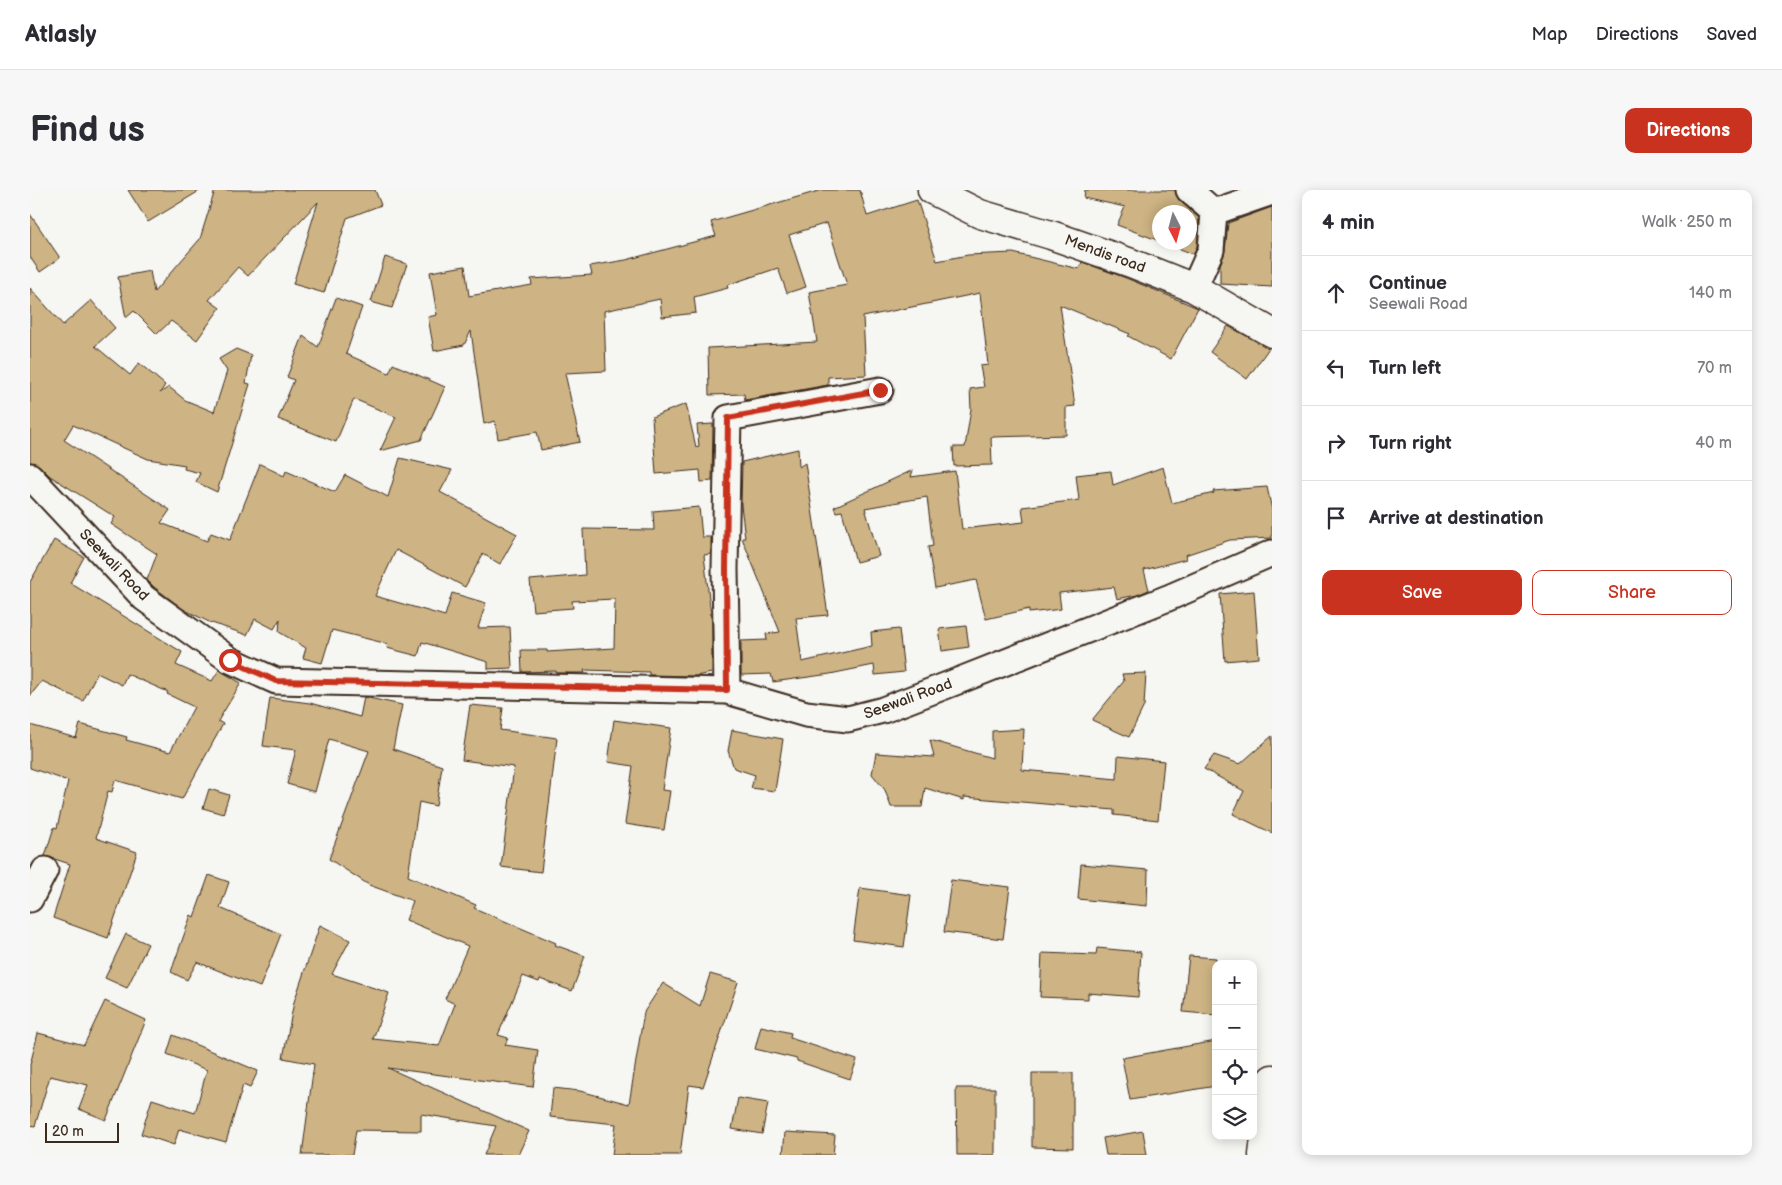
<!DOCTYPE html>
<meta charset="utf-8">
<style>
:root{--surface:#fff;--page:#f7f7f7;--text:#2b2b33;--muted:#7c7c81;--line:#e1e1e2;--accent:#c8321e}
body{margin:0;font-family:"Balsamiq Sans",sans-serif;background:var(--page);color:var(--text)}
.controls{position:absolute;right:15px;bottom:15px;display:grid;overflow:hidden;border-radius:10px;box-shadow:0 2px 12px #0003}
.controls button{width:45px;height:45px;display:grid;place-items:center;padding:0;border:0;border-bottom:1px solid var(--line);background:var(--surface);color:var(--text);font:25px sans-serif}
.compass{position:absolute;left:1122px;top:15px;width:45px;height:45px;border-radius:50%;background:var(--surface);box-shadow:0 2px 12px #0003;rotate:174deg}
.scale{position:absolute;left:15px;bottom:12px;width:74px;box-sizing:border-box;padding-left:5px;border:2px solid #3b2a1e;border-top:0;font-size:14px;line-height:18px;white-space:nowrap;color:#3b2a1e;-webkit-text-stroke:4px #f6f6f2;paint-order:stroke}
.stop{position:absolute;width:15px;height:15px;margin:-11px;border:4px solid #c8321e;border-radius:50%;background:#fff}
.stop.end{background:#c8321e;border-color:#fff;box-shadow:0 1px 5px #0008}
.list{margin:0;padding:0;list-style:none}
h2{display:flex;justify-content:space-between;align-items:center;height:65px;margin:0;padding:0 20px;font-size:21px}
h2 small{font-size:16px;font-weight:400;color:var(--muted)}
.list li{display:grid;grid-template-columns:32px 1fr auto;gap:15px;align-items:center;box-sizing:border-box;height:75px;padding:0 20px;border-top:1px solid var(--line)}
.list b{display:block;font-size:19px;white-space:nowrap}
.list p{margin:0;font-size:16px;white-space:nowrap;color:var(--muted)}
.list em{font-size:16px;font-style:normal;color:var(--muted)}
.actions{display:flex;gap:10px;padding:15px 20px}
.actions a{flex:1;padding:11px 0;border:1px solid var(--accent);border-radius:10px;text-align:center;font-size:18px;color:var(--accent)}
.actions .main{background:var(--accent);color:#fff}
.icon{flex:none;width:28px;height:28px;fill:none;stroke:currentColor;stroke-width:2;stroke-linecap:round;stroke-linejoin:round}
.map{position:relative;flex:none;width:1242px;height:965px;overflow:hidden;border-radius:10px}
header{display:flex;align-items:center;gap:30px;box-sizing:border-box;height:70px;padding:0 25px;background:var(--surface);border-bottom:1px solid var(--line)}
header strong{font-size:24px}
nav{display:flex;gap:28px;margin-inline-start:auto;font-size:18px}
.intro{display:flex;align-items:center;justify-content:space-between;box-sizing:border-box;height:120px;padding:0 30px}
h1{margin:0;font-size:35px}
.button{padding:12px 22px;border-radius:10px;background:var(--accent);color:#fff;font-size:18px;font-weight:700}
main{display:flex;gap:30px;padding:0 30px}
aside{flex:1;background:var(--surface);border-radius:10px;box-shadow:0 2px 12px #0003}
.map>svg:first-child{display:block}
</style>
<header>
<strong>Atlasly</strong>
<nav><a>Map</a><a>Directions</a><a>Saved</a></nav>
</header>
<div class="intro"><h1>Find us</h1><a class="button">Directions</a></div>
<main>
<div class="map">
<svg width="1242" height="965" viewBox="0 0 1242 965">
<rect width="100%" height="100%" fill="#f6f6f2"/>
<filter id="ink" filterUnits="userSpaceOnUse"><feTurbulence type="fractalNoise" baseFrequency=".02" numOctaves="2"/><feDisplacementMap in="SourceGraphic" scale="10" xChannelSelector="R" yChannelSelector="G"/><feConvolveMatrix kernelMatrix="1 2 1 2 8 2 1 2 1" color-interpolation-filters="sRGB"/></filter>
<g filter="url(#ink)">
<path fill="#ceb484" stroke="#3b2a1e" d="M98,0H171L118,32Z
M185,0H345L351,15L317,28L294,103L263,94L288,12L218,86L208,77L179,110L190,118L167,150L141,131L127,144L104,121L96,128L88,87L120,81L124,102L170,49Z
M792,0H830L837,26L887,10L907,71L938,65L983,63L1049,79L1052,72L1096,88L1168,118L1141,169L1098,146L1100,144L1030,115L1045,216L1036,217V245L961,247L962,275L924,276L923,257H935L941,219L940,199L954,197L950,176L958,175L950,103L833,127L836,185L798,187V195L715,210L714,204L679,205L678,158L787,152L779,102L817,95L797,33L759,45L776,97L757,103L748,78L697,95L698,98L664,107L666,123L632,127L630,109L574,121L576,181L535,183L550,252L511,260L507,242L468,249L465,231L454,234L441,141L434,155L404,161L398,127L407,125L400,82L435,76L439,106L502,95L501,89L562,85L560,76L596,70L686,46L681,32Z
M1055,0H1145L1149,10L1169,28L1167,56L1163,64L1132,52H1160V22H1130V51L1087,35L1095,17L1054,8Z
M1242,17V97L1190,94V75L1195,61L1198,33Z
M0,24L30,68L10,82L0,67Z
M355,67L377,74L362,118L341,112Z
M0,98L33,135L61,110L85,138L65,156L100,185L109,173L135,195L130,203L139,197L155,210L184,222L197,181L189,169L206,159L221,165L216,193L220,194L187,302L166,292L170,283L154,279L155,275L118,269L43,235L34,250L140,320L131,333L177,351L181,343L200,350L230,274L254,286L256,281L305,302L315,285L358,307L370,268L422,280L410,302L487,344L470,374L453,364L435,397L366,360L345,406L415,426L422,403L456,413L448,438L480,437L482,478L458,479V472L392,452L388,466L357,458L358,454L302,440L292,473L273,468L276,458L249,442L250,429L244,439L225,429L217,445L179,432L153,419L124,397L117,390L127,364L81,334L85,327L20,286L10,276L0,272Z
M306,108L332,117L316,164L359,183L363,174L415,197L391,250L350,261L366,227L324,209L306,252L248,229L264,190L257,187L273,146L288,157Z
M1198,136L1239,158L1217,189L1180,162Z
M656,214L666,257L669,256L667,235L683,234L682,291L671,292L670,280L626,284L622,227Z
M768,259L769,277L775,273L798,425L766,428L772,472L842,456L841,442L869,439L874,482L845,485L844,475L800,484L743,492L741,484L711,485V451L737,450L736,444L750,442L712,348H715L711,315L712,272Z
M1133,277L1142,313L1184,303L1183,301L1237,297L1242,320V348L1200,350L1155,365L1156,369L1114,380L1119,400L1107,405L1087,409L1084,397L1029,403L1031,419L999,423V419L956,429L946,390L905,398L898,357L903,356L897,307L835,318L849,366L826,372L812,321L806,322L804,317L883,280L881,287L925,281L932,339L994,332L992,317L1049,310L1046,285L1081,281L1083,295Z
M669,317L672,347H681V364L674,365L682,434V483L665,486L619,485V482L554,480L555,483H526V481L492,482L491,460H517V462L584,458L585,409L542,411L543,418L503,421L500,390L555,385L553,339L624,340L623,321Z
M24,350L54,367L40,393L152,462L146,475L182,491L189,480L211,493L188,531L193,534L152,609L85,590L82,602L78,601L66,648L107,662L78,748L23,728L40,674L15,666L24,637L27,638L38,591L0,578V535L46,548L50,534L97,547L96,550L140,562L164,517L137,504L138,502L97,484L92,495L67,483L53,511L12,491L0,506V392Z
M1224,401L1229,468L1195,471L1190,404Z
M936,436L939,457L912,461L909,439Z
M1116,483L1114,516L1099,547L1062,530L1094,491L1092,484Z
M334,507L372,515L363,559L412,576L406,616L389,612L378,686L446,715L444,718L526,753L525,755L555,766L542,801L510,789L509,792L493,786L468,845L478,848L475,855L508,860L503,897L358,878L499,941L488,965H454L466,936L391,924V941L326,940L322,965H272L284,874L253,868L264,812L290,735L320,750L302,784L359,803L343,849L409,856L425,814L415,809L438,756L376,730L383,711L339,695L299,669L339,561L299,549L285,602L257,594L266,560L233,556L240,508L280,513L330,527Z
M440,515L473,518L470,540L527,548L511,682L471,677L484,577L432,570Z
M584,530L641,538L632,600L640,601L634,640L595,634L603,576L578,572Z
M994,539L992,580L1087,589L1088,566L1134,571L1128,630L1084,625V620L934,607V610L895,598L892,617H861L855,600L842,584L846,563L904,567L900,550L962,568V541Z
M702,540L753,549L745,601L721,598L725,585L704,578L698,561Z
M1242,546V643L1203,624L1214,601L1174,579L1184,565L1210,574Z
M179,599L199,605L193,624L173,618Z
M1051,674L1118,680L1117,716L1048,709Z
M179,685L199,692L190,718L251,744L230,797L167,772L157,790L141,782L161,725L164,727Z
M921,690L980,697L973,749L914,742Z
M830,698L881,705L874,757L823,750Z
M96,744L118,754L97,798L75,788Z
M1067,758L1111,762L1108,807L1058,803V809L1010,807L1012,763L1066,765Z
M1159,766L1186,768V825L1153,822Z
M680,784L708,792L673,897L659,895L650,965H582L586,934L520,927L523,898L550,901L599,914L614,822L633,793L670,816Z
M75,811L116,830L76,930L49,919L58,895L20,886L5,936L0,935V875L8,843L54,855Z
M731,836L761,843L760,848L827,870L820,889L767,871V869L725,859Z
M143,845L228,881L220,898L213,895L196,952L149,939L144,955L111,944L122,909L165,923L177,880L137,864Z
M1186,851V896L1100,910L1092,868Z
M1002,883H1043V958L1002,957Z
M926,898H965V965H927Z
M708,908L738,913L732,944L702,939Z
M1113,941L1117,965H1076L1073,948Z
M755,942L805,945L803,965H753Z"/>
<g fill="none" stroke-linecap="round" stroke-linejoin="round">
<defs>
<path id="minor" d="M1159,0L1184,22L1181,60L1164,98
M1184,22L1242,2
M0,286L114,408L200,470L246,491L697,501L776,524L818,529L853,520L933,489L1138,408L1242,363
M697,501L695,379L698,228L850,200
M0,709L15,680"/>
<path id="tertiary" d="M902,0L950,24L1021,45L1101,73L1164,98L1242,143"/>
<path id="primary" d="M1233,965L1242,889"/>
</defs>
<use href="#minor" stroke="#3b2a1e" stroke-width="29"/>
<use href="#tertiary" stroke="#3b2a1e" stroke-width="31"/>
<use href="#primary" stroke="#3b2a1e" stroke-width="31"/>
<use href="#minor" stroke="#f6f6f2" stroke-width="25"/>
<use href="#tertiary" stroke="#f6f6f2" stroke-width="28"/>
<use href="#primary" stroke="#f6f6f2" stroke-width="28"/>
</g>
</g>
<g fill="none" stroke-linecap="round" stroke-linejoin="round" filter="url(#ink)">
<path stroke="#c8321e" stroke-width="6" d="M200,470L246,491L697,500L696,379L698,228L850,200"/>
</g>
<g text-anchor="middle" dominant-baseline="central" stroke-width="4" stroke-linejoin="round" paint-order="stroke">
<g font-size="15" fill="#3b2a1e" stroke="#f6f6f2">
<text transform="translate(1075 64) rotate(20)">Mendis road</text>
<text transform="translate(84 375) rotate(46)">Seewali Road</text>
<text transform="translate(878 509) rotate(-20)">Seewali Road</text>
</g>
</g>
</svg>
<div class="controls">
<button>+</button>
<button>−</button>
<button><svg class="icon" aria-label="locate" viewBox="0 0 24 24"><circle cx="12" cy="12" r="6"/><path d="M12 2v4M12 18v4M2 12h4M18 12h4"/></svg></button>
<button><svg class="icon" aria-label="layers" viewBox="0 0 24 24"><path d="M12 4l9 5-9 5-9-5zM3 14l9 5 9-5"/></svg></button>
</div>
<svg class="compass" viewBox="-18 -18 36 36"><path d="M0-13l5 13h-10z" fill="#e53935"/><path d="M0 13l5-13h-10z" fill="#7c7c81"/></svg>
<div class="scale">20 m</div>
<div class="stop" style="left:200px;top:470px"></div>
<div class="stop end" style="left:850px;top:200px"></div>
</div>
<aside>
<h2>4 min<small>Walk · 250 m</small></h2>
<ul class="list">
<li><svg class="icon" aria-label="ahead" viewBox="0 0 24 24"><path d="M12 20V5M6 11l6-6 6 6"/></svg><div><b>Continue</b><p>Seewali Road</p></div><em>140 m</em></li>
<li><svg class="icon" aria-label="left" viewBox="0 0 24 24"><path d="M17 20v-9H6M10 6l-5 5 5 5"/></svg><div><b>Turn left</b></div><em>70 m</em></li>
<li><svg class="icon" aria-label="right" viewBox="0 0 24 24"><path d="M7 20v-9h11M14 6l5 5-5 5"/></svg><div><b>Turn right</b></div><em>40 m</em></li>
<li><svg class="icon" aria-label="arrive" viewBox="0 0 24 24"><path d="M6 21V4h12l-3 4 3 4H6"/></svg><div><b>Arrive at destination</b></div></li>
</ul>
<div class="actions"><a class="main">Save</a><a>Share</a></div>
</aside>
</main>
